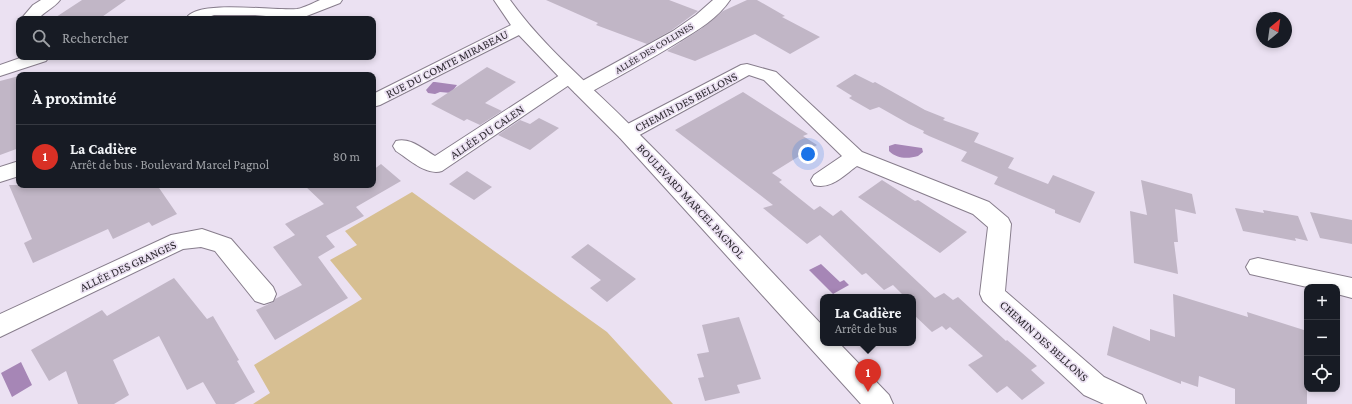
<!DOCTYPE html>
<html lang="fr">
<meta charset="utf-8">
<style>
:root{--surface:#171b24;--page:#20242c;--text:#f1f3f6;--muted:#9ea1a6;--line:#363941;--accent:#d93025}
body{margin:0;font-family:"Crimson Pro",serif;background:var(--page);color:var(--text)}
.controls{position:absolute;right:12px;bottom:12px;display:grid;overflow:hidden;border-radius:8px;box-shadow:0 2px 6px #0003}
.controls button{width:36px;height:36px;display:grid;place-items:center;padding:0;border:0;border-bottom:1px solid var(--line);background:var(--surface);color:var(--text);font:20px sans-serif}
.compass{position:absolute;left:1256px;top:12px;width:36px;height:36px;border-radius:50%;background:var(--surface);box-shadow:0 2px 6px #0003;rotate:29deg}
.you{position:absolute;left:808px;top:154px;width:14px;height:14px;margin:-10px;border:3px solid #fff;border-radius:50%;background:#1a73e8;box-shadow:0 0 0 6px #1a73e833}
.badge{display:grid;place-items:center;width:26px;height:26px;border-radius:50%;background:var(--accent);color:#fff;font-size:13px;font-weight:700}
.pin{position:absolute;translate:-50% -33px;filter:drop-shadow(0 1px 2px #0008)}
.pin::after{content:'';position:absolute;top:21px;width:14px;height:12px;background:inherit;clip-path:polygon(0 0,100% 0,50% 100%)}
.popup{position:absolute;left:820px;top:294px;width:96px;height:52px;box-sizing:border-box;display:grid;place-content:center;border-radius:8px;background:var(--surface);filter:drop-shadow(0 1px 3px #0005);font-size:13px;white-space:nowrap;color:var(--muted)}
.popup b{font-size:15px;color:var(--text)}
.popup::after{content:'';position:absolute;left:50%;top:100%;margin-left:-8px;border:8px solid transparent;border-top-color:var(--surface)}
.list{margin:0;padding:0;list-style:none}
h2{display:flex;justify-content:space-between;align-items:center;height:52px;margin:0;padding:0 16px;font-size:17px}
h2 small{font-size:13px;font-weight:400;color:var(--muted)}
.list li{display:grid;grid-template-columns:26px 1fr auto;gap:12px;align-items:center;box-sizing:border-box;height:64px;padding:0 16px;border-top:1px solid var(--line)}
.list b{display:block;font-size:15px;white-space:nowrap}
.list p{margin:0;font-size:13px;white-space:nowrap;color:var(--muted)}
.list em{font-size:13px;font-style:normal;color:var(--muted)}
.icon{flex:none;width:22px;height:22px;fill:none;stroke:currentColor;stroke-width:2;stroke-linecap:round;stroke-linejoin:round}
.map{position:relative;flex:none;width:1352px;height:404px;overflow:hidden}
.search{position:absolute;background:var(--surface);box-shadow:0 2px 6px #0003;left:16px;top:16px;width:360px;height:44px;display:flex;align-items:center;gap:10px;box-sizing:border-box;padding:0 14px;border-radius:8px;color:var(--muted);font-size:15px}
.panel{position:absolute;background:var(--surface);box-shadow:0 2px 6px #0003;left:16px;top:72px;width:360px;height:116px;border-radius:8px}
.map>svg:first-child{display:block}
</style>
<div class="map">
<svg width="1352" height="404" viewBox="0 0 1352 404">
<rect width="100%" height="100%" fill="#ebe1f2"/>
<path fill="#d7bf92" d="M412,192L607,332L673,404H253L270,393L254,365L362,299L330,260L357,245L345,231Z"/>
<path fill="#a686b6" d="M433,82H435L457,85L451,93L440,92L435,94L428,93L426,90Z
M895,144L922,148L923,152L918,156C908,159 897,159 889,151V146Z
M821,264L840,282L844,280L849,285L833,294L809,270Z
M21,362L32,385L12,397L1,373Z"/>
<path fill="#c1b6c6" d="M82,0H126L99,19H53Z
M546,0H669L698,11L672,30L647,44L596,25L598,23Z
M747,0H757L785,16L782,17L820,37L790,54L755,34L695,61L667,51L701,29L723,11Z
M487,67L516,82L485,103L502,111L480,125L467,119L464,121L431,104Z
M855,74L873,83L875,82L925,110L945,118L943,120L979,133L974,142L1014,158L1008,168L1048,184L1053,175L1095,192L1080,223L1055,213V210L994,184L998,177L961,161L967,152L929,136L923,133L924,131L909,124L879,107L870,110L849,98L852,96L836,86Z
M19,76V148L0,155V81Z
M743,92L808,134L803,136L817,145L772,173L782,180L779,182L814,210L820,206L833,216L841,210L935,298L944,293L953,300L958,297L1006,341L1007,340L1037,366L1031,370L1045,383L1022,400L1007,386L997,393L968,365L983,356L950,327L946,330L942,326L932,332L913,314V297H905L893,285L884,290L866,273L862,275L820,235L807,244L763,208L773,205L675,130Z
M539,118L559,128L530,150L498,135L520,120L530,124Z
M381,164L401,181L356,207L364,216L326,236L335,247L318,257L348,298L275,340L256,310L273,302L275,299L302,285L273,247L295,235L285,224L324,204L304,185H373V170Z
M467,171L492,187L474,200L449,184Z
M882,180L915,201L918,200L967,232L940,253L858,197Z
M1141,180L1192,194L1196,214L1175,209L1178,242H1174L1178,274L1134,263L1130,211L1147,215Z
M9,185H157L177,214L152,226L149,222L113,239L108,229L33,263L24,243L32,239Z
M1235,208L1264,213L1263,210L1298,216L1308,241L1295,238L1296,241L1243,231Z
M1310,212L1352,220V244L1320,238Z
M588,244L636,279L607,302L590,288L601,280L571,257Z
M174,278L207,319L213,316L239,360L237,361L255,392L234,404H216L203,382L187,390L159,336L113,360L129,395L114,404H78L66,371L49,381L31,350L102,310L107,316Z
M1173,294L1248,317L1247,312L1307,331V404H1235V389L1199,376L1198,387L1181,381V384L1107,355L1113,326L1150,341V329L1175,337Z
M739,317L761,379L737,385L740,393L705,401L698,378L704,377L697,354L709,352L702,325Z"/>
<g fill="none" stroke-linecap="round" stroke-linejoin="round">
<defs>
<path id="street" d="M41,0H60C55,7 44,12 38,19H21L33,5Z
M320,0H342L340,3L299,19L255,15H214L203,19H190L188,16C203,0 273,11 297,9C304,8 313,3 320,0Z
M713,0H730C718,18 698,30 680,41C650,60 619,76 589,93L582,95L575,93L573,89L575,85L673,31L696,15Z
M521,22L527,23L529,27L527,31L380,105L373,107V94L515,23Z
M23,57H49L46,61L0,76V65Z
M747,64L776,72L862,152L989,202L1008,218L1011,224L1005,291L1104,377L1142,395L1146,404H1104L1084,395L983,301L980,294L988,227L973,214L857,166C844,175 831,190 814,185L811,180L814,175L842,156L764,80L749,75L634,138L627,139L620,138L617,133L620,128L741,65Z
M569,72L575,73L578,77L575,81L442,171C426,176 409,159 396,151L393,146L396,141C410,137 423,149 435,156L563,73Z
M19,161V176L0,182V167Z
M202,229L231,239L273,287L276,294L273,301L264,304L255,301L215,251L201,247L183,249L0,337V314L171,235Z
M1258,258L1352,278V298L1337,294V287H1307L1250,274L1246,267L1250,260Z"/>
<path id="secondary" d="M494,0H510C545,49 592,86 634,129C699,193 760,260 823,326V343H839L889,395L893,404H861L620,138L563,81L515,31Z"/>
</defs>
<use href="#street" stroke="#877d8c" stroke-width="2"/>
<use href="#secondary" stroke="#877d8c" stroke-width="2"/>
<use href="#street" fill="#fff" fill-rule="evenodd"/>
<use href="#secondary" fill="#fff" fill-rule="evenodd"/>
</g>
<g text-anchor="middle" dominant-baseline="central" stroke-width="3.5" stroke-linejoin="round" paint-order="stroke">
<g font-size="10" fill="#2c282f" stroke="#ebe1f2">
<text transform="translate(654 48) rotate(-31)">ALLÉE DES COLLINES</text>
</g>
<g font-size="12" fill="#2c282f" stroke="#ebe1f2">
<text transform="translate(447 64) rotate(-27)">RUE DU COMTE MIRABEAU</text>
<text transform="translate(686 102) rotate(-28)">CHEMIN DES BELLONS</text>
<text transform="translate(487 132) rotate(-34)">ALLÉE DU CALEN</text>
<text transform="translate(691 201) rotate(47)">BOULEVARD MARCEL PAGNOL</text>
<text transform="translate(128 266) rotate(-25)">ALLÉE DES GRANGES</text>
<text transform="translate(1044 341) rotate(42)">CHEMIN DES BELLONS</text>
</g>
</g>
</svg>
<div class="controls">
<button>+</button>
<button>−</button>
<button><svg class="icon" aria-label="locate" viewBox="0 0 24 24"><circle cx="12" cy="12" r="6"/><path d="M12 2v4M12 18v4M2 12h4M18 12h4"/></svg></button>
</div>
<svg class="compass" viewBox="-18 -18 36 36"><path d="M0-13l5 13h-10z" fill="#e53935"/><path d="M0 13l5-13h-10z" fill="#9ea1a6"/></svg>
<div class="you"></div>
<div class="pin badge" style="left:868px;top:392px">1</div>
<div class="popup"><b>La Cadière</b>Arrêt de bus</div>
<div class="search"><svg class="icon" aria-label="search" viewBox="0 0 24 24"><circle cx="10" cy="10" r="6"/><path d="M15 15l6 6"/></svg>Rechercher</div>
<section class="panel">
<h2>À proximité<small></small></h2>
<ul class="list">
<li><span class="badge">1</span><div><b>La Cadière</b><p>Arrêt de bus · Boulevard Marcel Pagnol</p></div><em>80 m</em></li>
</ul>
</section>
</div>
